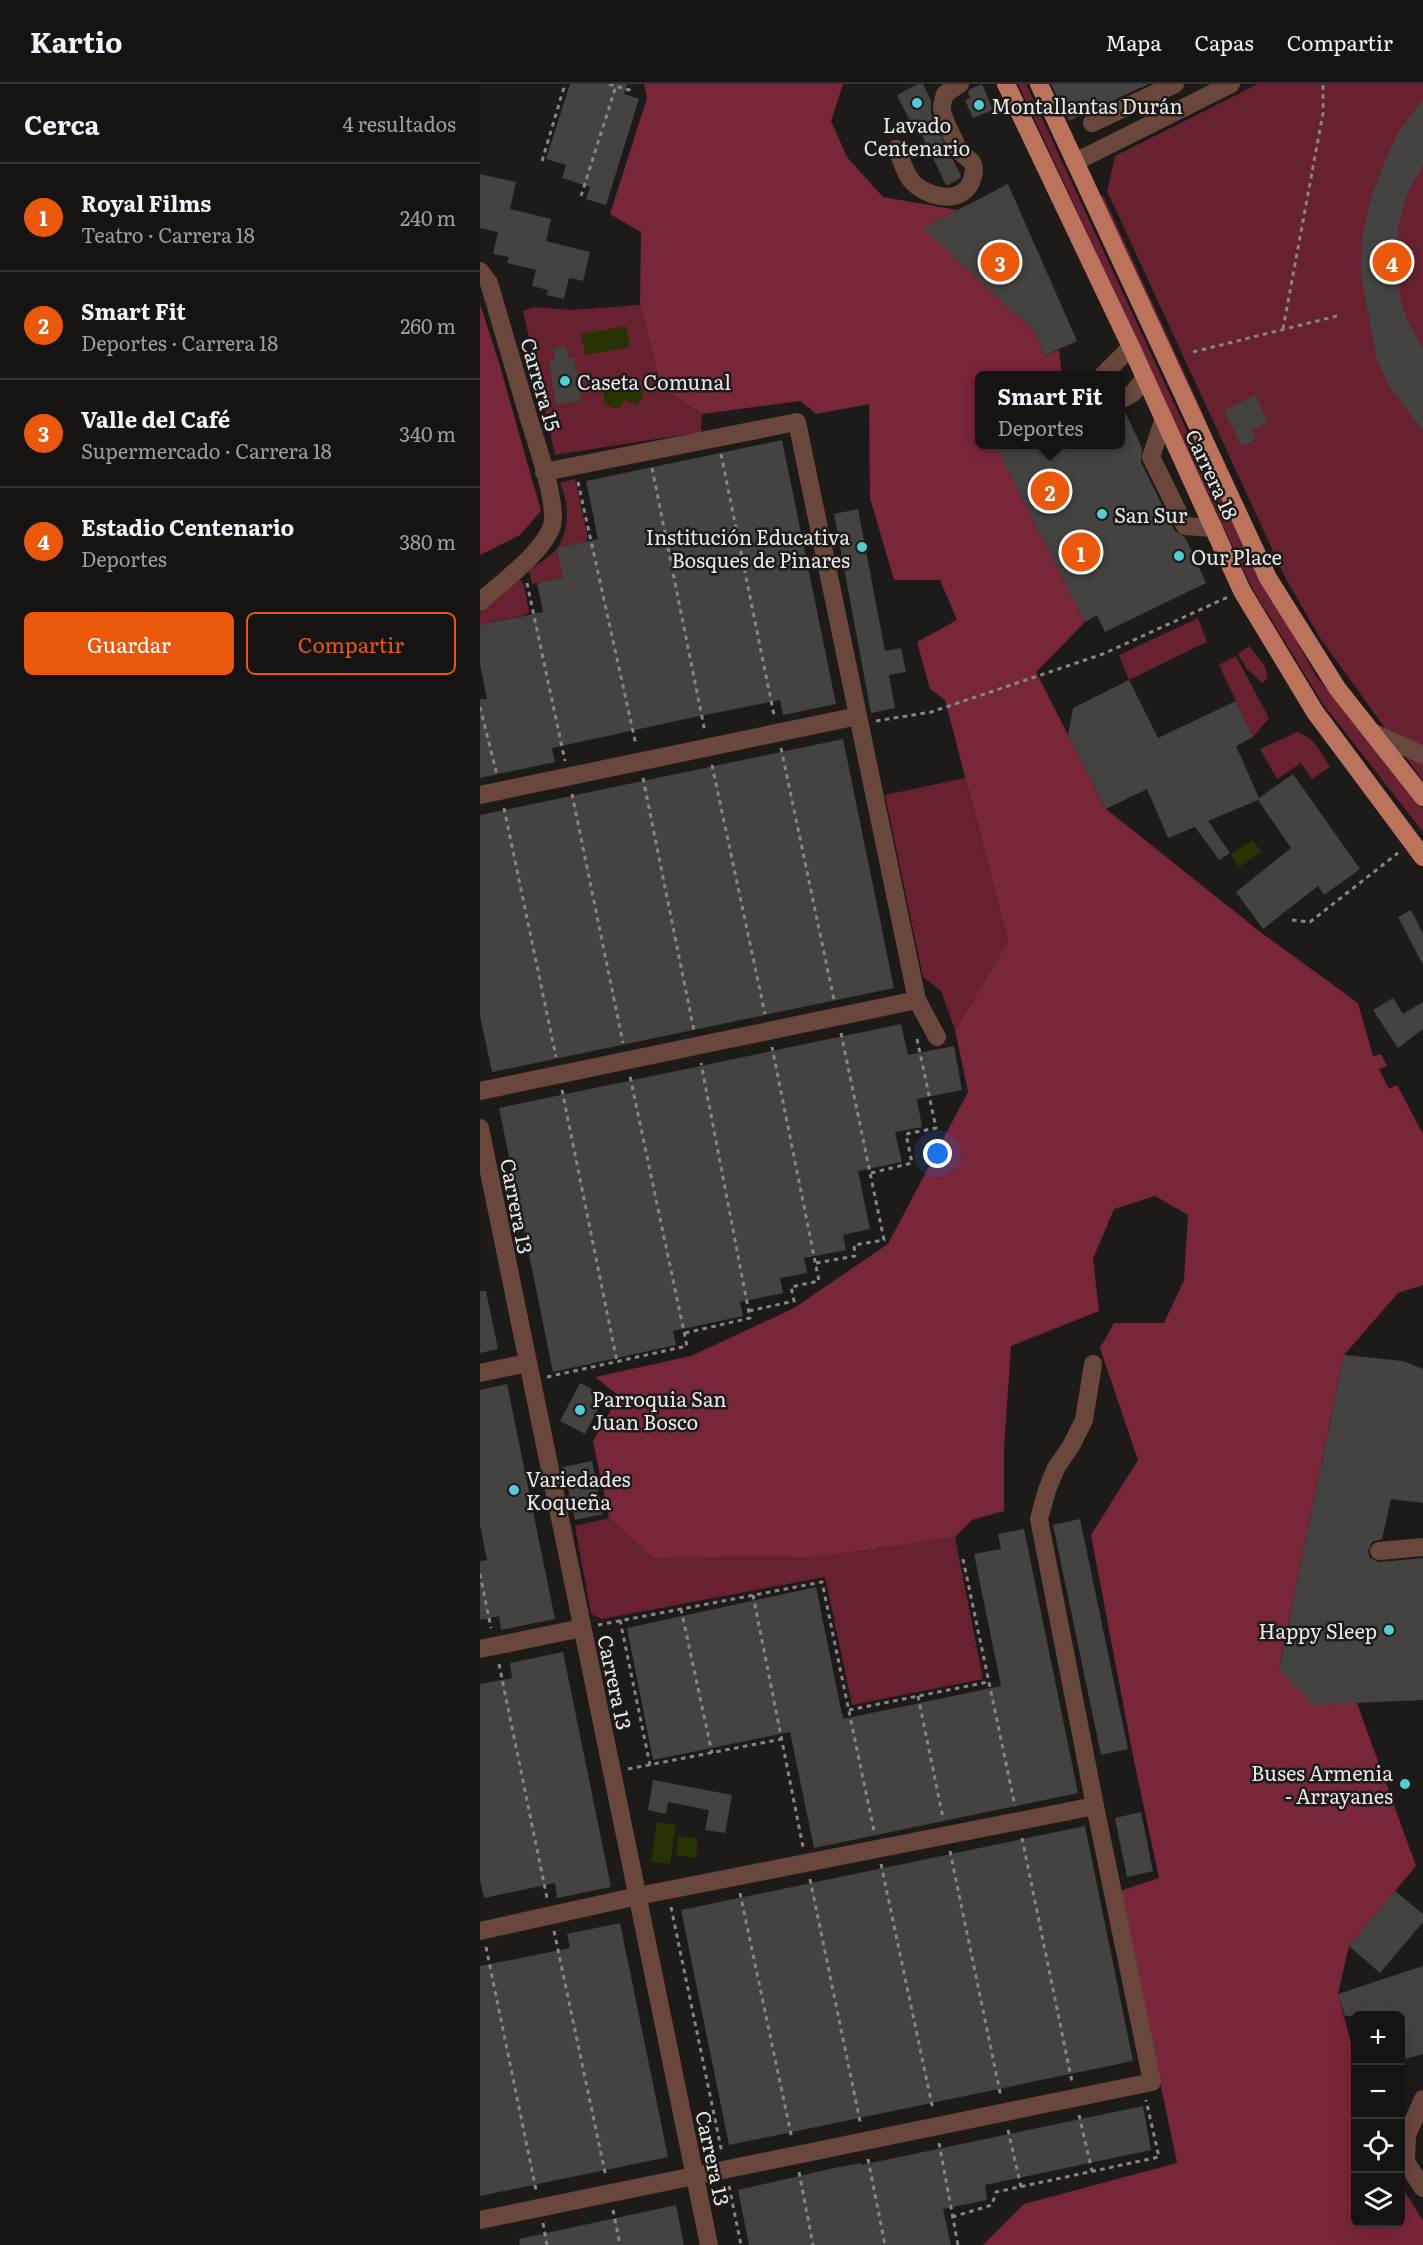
<!DOCTYPE html>
<html lang="es">
<meta charset="utf-8">
<style>
:root{--surface:#161412;--page:#1f1d1b;--text:#f1f3f6;--muted:#9e9e9f;--line:#353332;--accent:#ea580c}
body{margin:0;font-family:Literata,serif;background:var(--page);color:var(--text)}
.controls{position:absolute;right:18px;bottom:18px;display:grid;overflow:hidden;border-radius:9px;box-shadow:0 6px 24px #0002}
.controls button{width:54px;height:54px;display:grid;place-items:center;padding:0;border:0;border-bottom:2px solid var(--line);background:var(--surface);color:var(--text);font:30px sans-serif}
.you{position:absolute;left:458px;top:1070px;width:21px;height:21px;margin:-15px;border:4px solid #fff;border-radius:50%;background:#1a73e8;box-shadow:0 0 0 9px #1a73e833}
.badge{display:grid;place-items:center;width:39px;height:39px;border-radius:50%;background:var(--accent);color:#fff;font-size:20px;font-weight:700}
.pin{position:absolute;translate:-50% -50%;border:3px solid #fff;box-shadow:0 2px 6px #0006}
.popup{position:absolute;left:495px;top:287px;width:150px;height:78px;box-sizing:border-box;display:grid;place-content:center;border-radius:9px;background:var(--surface);filter:drop-shadow(0 2px 4px #0005);font-size:20px;white-space:nowrap;color:var(--muted)}
.popup b{font-size:22px;color:var(--text)}
.popup::after{content:'';position:absolute;left:50%;top:100%;margin-left:-12px;border:12px solid transparent;border-top-color:var(--surface)}
.list{margin:0;padding:0;list-style:none}
h2{display:flex;justify-content:space-between;align-items:center;height:78px;margin:0;padding:0 24px;font-size:26px}
h2 small{font-size:20px;font-weight:400;color:var(--muted)}
.list li{display:grid;grid-template-columns:39px 1fr auto;gap:18px;align-items:center;box-sizing:border-box;height:108px;padding:0 24px;border-top:2px solid var(--line)}
.list b{display:block;font-size:22px;white-space:nowrap}
.list p{margin:0;font-size:20px;white-space:nowrap;color:var(--muted)}
.list em{font-size:20px;font-style:normal;color:var(--muted)}
.actions{display:flex;gap:12px;padding:18px 24px}
.actions a{flex:1;padding:14px 0;border:2px solid var(--accent);border-radius:9px;text-align:center;font-size:21px;color:var(--accent)}
.actions .main{background:var(--accent);color:#fff}
.icon{flex:none;width:33px;height:33px;fill:none;stroke:currentColor;stroke-width:2;stroke-linecap:round;stroke-linejoin:round}
.map{position:relative;flex:none;width:943px;height:2161px;overflow:hidden}
header{display:flex;align-items:center;gap:36px;box-sizing:border-box;height:84px;padding:0 30px;background:var(--surface);border-bottom:2px solid var(--line)}
header strong{font-size:28px}
nav{display:flex;gap:33px;margin-inline-start:auto;font-size:21px}
main{display:flex}
aside{flex:1;background:var(--surface)}
.map>svg:first-child{display:block}
</style>
<header>
<strong>Kartio</strong>
<nav><a>Mapa</a><a>Capas</a><a>Compartir</a></nav>
</header>
<main>
<aside>
<h2>Cerca<small>4 resultados</small></h2>
<ul class="list">
<li><span class="badge">1</span><div><b>Royal Films</b><p>Teatro · Carrera 18</p></div><em>240 m</em></li>
<li><span class="badge">2</span><div><b>Smart Fit</b><p>Deportes · Carrera 18</p></div><em>260 m</em></li>
<li><span class="badge">3</span><div><b>Valle del Café</b><p>Supermercado · Carrera 18</p></div><em>340 m</em></li>
<li><span class="badge">4</span><div><b>Estadio Centenario</b><p>Deportes</p></div><em>380 m</em></li>
</ul>
<div class="actions"><a class="main">Guardar</a><a>Compartir</a></div>
</aside>
<div class="map">
<svg width="943" height="2161" viewBox="0 0 943 2161">
<rect width="100%" height="100%" fill="#1d1a18"/>
<path fill="#672131" d="M538,0H546L712,358L774,480L836,592L943,724V748L843,620L772,504Z
M778,0H943V697L840,554L805,493L627,107L635,72Z
M623,111L716,314L739,368L620,112Z
M160,221L181,303L222,330L221,348L75,371L43,227L55,223L91,226Z
M95,395L108,454L83,494L52,500L49,487C57,480 72,472 78,463C90,443 89,419 80,399Z
M40,495L44,501L49,528L45,531L0,541V529Z
M718,534L727,558L649,596L639,571Z
M769,562L785,582L788,594L782,599L767,585L758,570Z
M756,572L789,634L773,653L739,581Z
M817,648C834,653 841,668 850,683L832,695L821,679L797,695L780,665Z
M485,694L528,858L475,946L461,907L443,893L405,711Z
M129,1434L173,1474L340,1473L475,1453L503,1595L372,1621L345,1493L122,1535L111,1530L95,1442Z"/>
<path fill="#782639" d="M164,0H363L351,37L367,73L403,113L478,126L444,144L551,244L559,255L564,272L579,266L582,291L500,292V360L516,361L605,538L556,588L626,725L783,850L878,919L893,972L901,970L907,982L899,985L909,1005L917,1001L943,1050V1201L918,1209L864,1271L799,1585L877,1619L936,1782L869,1862L858,1910L875,1974L876,2138H920L921,2101L943,2137V2161H503L544,2120L697,2079L640,1807L679,1794L653,1672L611,1451L658,1376L620,1264L634,1239H684L704,1196L708,1131L675,1112L634,1125L613,1175L619,1227L531,1262L524,1364V1427L492,1436L475,1453L340,1473L173,1474L129,1434L113,1357L139,1312L115,1293L211,1272L314,1224L408,1160L488,1008L475,946L528,858L465,616L450,605L437,558L477,536L460,496H414L390,414L389,320L336,330L320,317L222,330L181,303L160,221L161,148L130,130L167,14Z
M0,220L18,275L61,427L40,451L0,471Z"/>
<path fill="#293202" d="M146,242L150,263L105,271L101,250Z
M141,291L149,294L152,302L162,306L163,314L156,321L144,316L140,323L132,324L124,318V309L130,304L134,294Z
M773,756L781,768L759,783L751,770Z
M177,1738L196,1741L190,1780L171,1778Z
M198,1752L218,1755L216,1774L196,1771Z"/>
<path fill="#44433f" d="M90,0H147L144,10L159,15L126,121L106,115L110,103L82,94L86,81L66,75Z
M438,0H443L451,17V29L456,42L481,92L480,94L468,101H466L435,37L431,39L417,11Z
M502,0L513,26L493,34L485,16L490,14L488,8L490,5Z
M571,0H669L589,37Z
M943,15V81L926,112L919,141L916,174L921,218L930,242L943,264V347L910,303L897,276L882,197L881,160L890,116L906,75L919,47Z
M0,90L36,98L30,125L71,135L66,157L110,168L103,197L89,194L84,215L66,211L68,206L52,202L56,186L27,179L29,173L13,170L18,148L0,144Z
M528,100L597,257L564,272L559,255L551,244L443,144Z
M86,262L88,274L94,273L101,316L76,321L69,277L75,276L73,264Z
M775,311L788,338L772,347L776,355L762,363L744,327Z
M644,326L662,364L661,378L695,447L705,453L726,499L625,548L617,531L605,538L515,360H640V327Z
M302,356L356,620L303,631L300,616L210,634L72,664L75,678L0,694V615H7L0,580V541L63,528L57,499L83,494L77,464L118,455L106,397Z
M378,425L405,567L421,564L426,588L409,591L415,624L391,629L354,430Z
M649,596L678,654L756,617L773,653L756,662L779,714L813,690L880,785L844,811L838,802L783,845L756,808L811,764L778,716L728,737L750,769L739,776L715,743L688,754L667,705L626,725L588,651L593,624Z
M363,655L414,904L12,988L0,932V731Z
M931,826L943,850V881L918,833Z
M913,914L923,930L943,918V945L918,964L893,926Z
M421,940L428,971L474,962L482,1006L437,1015L442,1043L415,1048L422,1078L378,1087L390,1145L363,1151L366,1166L324,1174L327,1189L300,1194L303,1209L260,1218L263,1232L193,1247L196,1261L73,1288L19,1024Z
M0,1207H6L18,1265L0,1269Z
M864,1271L923,1277L943,1285V1419L911,1415L902,1455L892,1458L888,1467L890,1474L899,1478L943,1474V1616L833,1621L799,1585Z
M100,1299L125,1312L105,1350L80,1337Z
M27,1300L75,1535L21,1546L19,1532L0,1536V1477L7,1476L0,1441V1306Z
M112,1377L123,1430L95,1436L83,1383Z
M600,1435L648,1665L621,1671L573,1441Z
M544,1445L598,1709L334,1764L310,1648L173,1676L147,1544L336,1503L363,1635L521,1602L494,1470L521,1465L518,1450Z
M83,1568L131,1803L77,1814L75,1799L4,1814L0,1796V1600L32,1594L30,1579Z
M173,1696L252,1711L245,1749L225,1746L229,1726L188,1718L186,1730L168,1726Z
M661,1728L673,1787L647,1793L635,1734Z
M605,1742L653,1977L249,2061L201,1826Z
M915,1807L943,1830V1838L900,1889L869,1862Z
M140,1839L188,2073L0,2112V1882L90,1864L87,1850Z
M943,1882V1970L921,1976V1932H865L858,1910Z
M663,2022L671,2066L505,2101L507,2116L463,2125L471,2161H269L258,2106L354,2084L381,2079V2081Z
M196,2121L204,2161H40L39,2155Z"/>
<g fill="none" stroke-linecap="round" stroke-linejoin="round">
<path stroke="#888684" stroke-width="3" stroke-dasharray="4.5 4.5" stroke-linecap="butt" d="M129,0L149,6L151,0
M62,77L85,0
M101,112L136,2
M803,245L843,29V0
M713,268L857,232
M241,370L294,631
M172,384L225,648
M98,398L156,661
M47,499L85,677
M0,623L17,691
M396,637L451,628L623,570L748,513
M301,664L354,916
M232,681L285,930
M163,694L214,947
M92,710L143,959
M24,724L76,973
M812,836L830,838L918,769
M82,1006L137,1278
M391,1089L432,1079L426,1050L456,1044L437,955
M336,1179L375,1172L374,1161L404,1156L361,949
M269,1227L314,1217L311,1203L339,1197L292,963
M205,1249L270,1234L221,979
M67,1293L207,1262L150,992
M483,1475L535,1722
M0,1490L11,1544
M273,1511L323,1763
M201,1525L232,1669
M140,1536L170,1681
M118,1541L342,1498L394,1747
M19,1580L67,1814
M438,1612L463,1734
M369,1626L508,1598
M148,1685L302,1655
M542,1754L592,1998
M470,1767L521,2013
M401,1780L453,2026
M330,1795L381,2042
M260,1809L312,2055
M191,1823L242,2069
M74,1847L126,2093
M6,1863L56,2106
M599,2031L612,2087
M528,2046L541,2103
M459,2059L478,2161
M388,2075L405,2161
M319,2088L333,2161
M249,2102L261,2161
M133,2126L140,2161
M472,2133L512,2121L516,2108L679,2073L666,2016
M63,2139L67,2161"/>
<path stroke="#6a473d" stroke-width="18" d="M612,39L695,0
M416,65C421,74 424,86 430,95C444,114 486,124 493,92C497,74 486,77 479,66C475,58 461,31 462,23C462,19 464,14 465,10L480,0
M595,78L751,0
M0,187L9,199C22,244 36,290 49,335C56,358 78,420 72,442C63,468 21,499 0,518
M622,292L651,263
M640,316L653,309L665,294
M683,337L671,373L705,442L734,444
M64,388L317,338L437,916L457,953
M894,649L943,671
M0,711L378,632
M0,1007L437,916
M0,1044L229,2161
M0,1289L47,1279
M899,1467L943,1463
M0,1565L102,1544
M0,1847L158,1812L615,1722
M943,2015L927,2051L926,2078L943,2104
M0,2136L672,1998L615,1722L559,1435L567,1406L576,1384L591,1362L604,1336L613,1280"/>
<path stroke="#bb735d" stroke-width="18" d="M526,0L651,263L762,507L835,628L943,773
M559,0L788,494L857,604L943,713"/>
</g>
<g fill="#52ccd6" stroke="#1d1a18" stroke-width="2">
<circle cx="437" cy="19" r="6"/>
<circle cx="499" cy="21" r="6"/>
<circle cx="85" cy="297" r="6"/>
<circle cx="622" cy="430" r="6"/>
<circle cx="382" cy="463" r="6"/>
<circle cx="699" cy="472" r="6"/>
<circle cx="100" cy="1326" r="6"/>
<circle cx="34" cy="1406" r="6"/>
<circle cx="909" cy="1546" r="6"/>
<circle cx="925" cy="1700" r="6"/>
</g>
<g text-anchor="middle" dominant-baseline="central" stroke-width="5" stroke-linejoin="round" paint-order="stroke">
<g font-size="20" fill="#ebe9e7" stroke="#1d1a18" text-anchor="start">
<text x="511" y="21">Montallantas Durán</text>
<text x="437" y="40" text-anchor="middle">Lavado<tspan x="437" dy="23">Centenario</tspan></text>
<text x="97" y="297">Caseta Comunal</text>
<text x="634" y="430">San Sur</text>
<text x="370" y="452" text-anchor="end">Institución Educativa<tspan x="370" dy="23">Bosques de Pinares</tspan></text>
<text x="711" y="472">Our Place</text>
<text x="112" y="1314">Parroquia San<tspan x="112" dy="23">Juan Bosco</tspan></text>
<text x="46" y="1394">Variedades<tspan x="46" dy="23">Koqueña</tspan></text>
<text x="897" y="1546" text-anchor="end">Happy Sleep</text>
<text x="913" y="1688" text-anchor="end">Buses Armenia<tspan x="913" dy="23">- Arrayanes</tspan></text>
</g>
<g font-size="20" fill="#ebe9e7" stroke="#1d1a18">
<text transform="translate(62 300) rotate(74)">Carrera 15</text>
<text transform="translate(733 390) rotate(65)">Carrera 18</text>
<text transform="translate(38 1122) rotate(79)">Carrera 13</text>
<text transform="translate(136 1598) rotate(78)">Carrera 13</text>
<text transform="translate(234 2074) rotate(78)">Carrera 13</text>
</g>
</g>
</svg>
<div class="controls">
<button>+</button>
<button>−</button>
<button><svg class="icon" aria-label="locate" viewBox="0 0 24 24"><circle cx="12" cy="12" r="6"/><path d="M12 2v4M12 18v4M2 12h4M18 12h4"/></svg></button>
<button><svg class="icon" aria-label="layers" viewBox="0 0 24 24"><path d="M12 4l9 5-9 5-9-5zM3 14l9 5 9-5"/></svg></button>
</div>
<div class="you"></div>
<div class="pin badge" style="left:601px;top:468px">1</div>
<div class="pin badge" style="left:570px;top:407px">2</div>
<div class="popup"><b>Smart Fit</b>Deportes</div>
<div class="pin badge" style="left:520px;top:178px">3</div>
<div class="pin badge" style="left:912px;top:178px">4</div>
</div>
</main>
